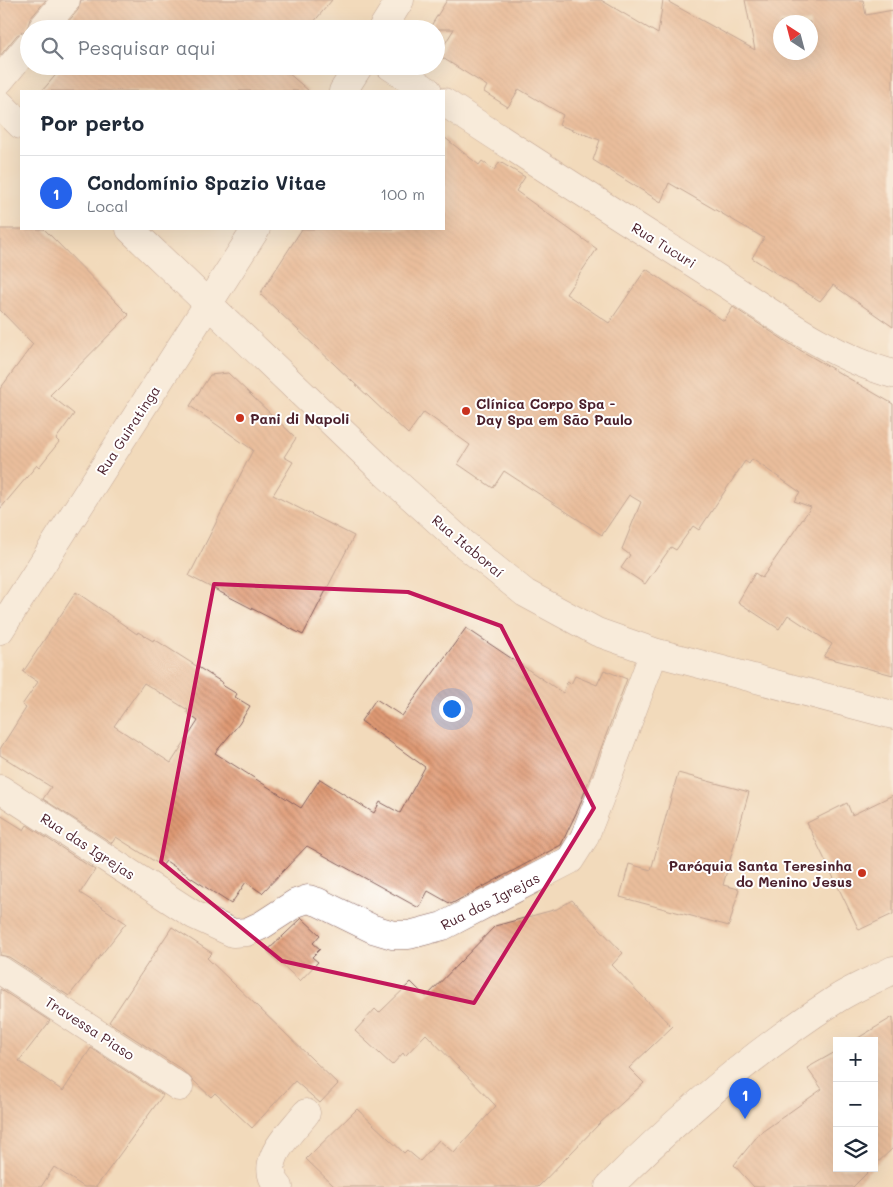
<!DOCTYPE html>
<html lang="pt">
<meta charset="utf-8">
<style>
:root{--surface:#fff;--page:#f6f6f7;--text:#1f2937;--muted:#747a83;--line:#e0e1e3;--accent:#2563eb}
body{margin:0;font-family:Mali,sans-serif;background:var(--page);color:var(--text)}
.controls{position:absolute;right:15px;bottom:15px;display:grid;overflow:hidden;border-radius:0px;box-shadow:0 5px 20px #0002}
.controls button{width:45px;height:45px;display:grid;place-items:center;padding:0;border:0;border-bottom:1px solid var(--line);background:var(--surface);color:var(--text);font:25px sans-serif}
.compass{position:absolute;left:773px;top:15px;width:45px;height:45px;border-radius:50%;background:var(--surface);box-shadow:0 5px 20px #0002;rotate:324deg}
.you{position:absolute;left:451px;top:708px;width:18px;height:18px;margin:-12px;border:4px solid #fff;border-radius:50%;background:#1a73e8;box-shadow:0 0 0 8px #1a73e833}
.badge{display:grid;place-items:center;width:32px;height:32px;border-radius:50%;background:var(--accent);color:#fff;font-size:16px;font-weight:700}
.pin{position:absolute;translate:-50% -41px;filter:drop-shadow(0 1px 2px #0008)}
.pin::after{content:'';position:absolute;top:26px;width:18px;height:15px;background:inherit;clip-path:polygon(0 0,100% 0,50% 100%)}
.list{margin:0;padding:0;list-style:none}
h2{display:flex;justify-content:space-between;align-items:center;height:65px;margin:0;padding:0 20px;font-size:21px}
h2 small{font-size:16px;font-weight:400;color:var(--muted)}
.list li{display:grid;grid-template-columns:32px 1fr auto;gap:15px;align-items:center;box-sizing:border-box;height:75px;padding:0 20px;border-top:1px solid var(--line)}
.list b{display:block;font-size:19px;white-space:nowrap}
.list p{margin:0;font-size:16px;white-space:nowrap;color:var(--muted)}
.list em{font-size:16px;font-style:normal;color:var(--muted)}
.icon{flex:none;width:28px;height:28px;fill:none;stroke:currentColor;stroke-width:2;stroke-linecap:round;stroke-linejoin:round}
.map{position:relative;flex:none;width:893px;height:1187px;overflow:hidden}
.search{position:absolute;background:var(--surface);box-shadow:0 5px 20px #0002;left:20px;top:20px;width:425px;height:55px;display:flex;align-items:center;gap:12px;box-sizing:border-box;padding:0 18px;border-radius:28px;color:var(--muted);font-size:19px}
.panel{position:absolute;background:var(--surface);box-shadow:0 5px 20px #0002;left:20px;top:90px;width:425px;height:140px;border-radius:0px}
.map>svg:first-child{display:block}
</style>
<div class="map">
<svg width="893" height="1187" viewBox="0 0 893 1187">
<defs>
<pattern id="building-back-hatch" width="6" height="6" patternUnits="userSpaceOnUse" patternTransform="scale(1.25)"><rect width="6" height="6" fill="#df9a74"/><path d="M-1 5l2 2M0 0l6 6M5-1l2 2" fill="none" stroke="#b77d5f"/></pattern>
</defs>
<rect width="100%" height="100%" fill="#fff"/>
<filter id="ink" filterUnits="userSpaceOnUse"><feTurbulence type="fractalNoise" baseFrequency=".02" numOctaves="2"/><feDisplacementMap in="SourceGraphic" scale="10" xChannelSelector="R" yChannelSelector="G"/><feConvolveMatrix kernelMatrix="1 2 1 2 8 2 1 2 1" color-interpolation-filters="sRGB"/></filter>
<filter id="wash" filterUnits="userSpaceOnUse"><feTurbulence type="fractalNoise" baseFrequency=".0096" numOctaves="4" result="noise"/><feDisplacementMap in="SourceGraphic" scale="20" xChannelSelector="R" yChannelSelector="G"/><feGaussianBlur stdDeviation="1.12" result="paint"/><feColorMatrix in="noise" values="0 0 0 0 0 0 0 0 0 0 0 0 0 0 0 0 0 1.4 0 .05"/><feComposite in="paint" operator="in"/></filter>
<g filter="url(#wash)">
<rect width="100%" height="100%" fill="#f2dabb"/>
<g id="blocks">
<path fill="url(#building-back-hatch)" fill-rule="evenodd" d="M0,0H46L30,19L27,30L17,35L0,56Z
M81,0H332L308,29H62L78,10Z
M447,0H601L658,34L663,0H665L755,50L745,0H863L866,15L893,10V327L833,285L820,301L752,258L764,238L669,183L661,202L593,160L600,140L559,125L563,115L519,89L508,107L484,92L487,86L438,55L454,29H429ZM780,22H810V52H780Z
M56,66H292L287,72L309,91H42L60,70Z
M444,137L479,165L482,161L494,170L500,162L525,177L516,191L597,249L566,294L609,323L646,269L724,321L733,307L793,346L893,404V675L824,657L832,644L788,615L779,629L738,602L755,573L762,578L811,507L794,501L800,492L752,459L749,464L745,461L699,530L693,526L676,550L671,547L645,584L621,568L630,555L622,549L641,502L629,495L602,535L504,471L493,488L458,464L470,445L424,412L408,434L260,294L302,229H444Z
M0,229H44L129,315L50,395L74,414L56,439L59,442L39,467L37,465L0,509V389L33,344L0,310Z
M228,373L296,438L284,457L293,462L273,495L354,536L303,635L189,576L253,450L190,406L210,375Z
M76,592L137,634L138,632L153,641L154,639L223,683L222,685L237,694L235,697L250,706L239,724L215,753L301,808L320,779L374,813L380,802L400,813L425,767L361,721L376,699L402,716L466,628L563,693L567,682L571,684L575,676L597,685L604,670L627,679L579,807L561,845L451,904L428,891L419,908L307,846L262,893L246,882L231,904L166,861L162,866L116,837L112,843L43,799L51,787L0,755V749L26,708L22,705L38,682L23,672ZM144,683L188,710L187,713L198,721L171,763L114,726Z
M678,773L749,792L723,885L739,889L729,926L620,897L629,864L651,870Z
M893,795V914L859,930L807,823L847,803L852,815Z
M0,815L24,830L27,825L95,870L80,893L126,923L69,996L9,957L0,955Z
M572,900L623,953L612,965L672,1027L629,1068L644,1083L600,1123L538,1187H335L306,1159L357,1109L404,1153L407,1150L420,1161L439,1140L454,1153L496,1106L426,1034L405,1056L403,1053L392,1065L355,1031L375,1009L379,1013L411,982L426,997L495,926L557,909Z
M302,918L320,935L313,943L320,949L312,957L318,962L300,981L267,951Z
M172,927L212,953L207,958L338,1084L320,1103L295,1081L252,1128L215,1093L211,1097L181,1069L109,1022Z
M0,989L50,1021L19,1061L63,1091L91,1048L163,1095L96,1187H84L54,1167L41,1187H0Z
M893,1017V1148L874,1166V1041H853Z
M837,1051V1168H872L853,1187H754L734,1165L759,1134L822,1089L807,1068Z"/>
</g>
</g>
<g filter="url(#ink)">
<use href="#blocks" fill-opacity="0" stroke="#85605d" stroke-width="1"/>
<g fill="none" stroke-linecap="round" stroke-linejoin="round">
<defs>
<path id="street" d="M42,29L66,0
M382,29L400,0
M390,66L428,91
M0,80L29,45
M343,91L359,66
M444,102C534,162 626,220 717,278C772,313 829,356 893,374
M0,104L21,125
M130,229L384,472L464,544L525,593L597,632L654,652L893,715
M0,630L256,229
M0,789L194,915L233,933L247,932L262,925L296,903L308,899L318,902L373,929L393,935H409L443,926L570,860L584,838L599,800L654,652
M0,970L179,1087
M279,1187C256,1162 291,1133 306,1113"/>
<path id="secondary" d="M609,1187C679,1117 752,1053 835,1000C853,988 874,980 893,970"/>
</defs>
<use href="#street" stroke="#85605d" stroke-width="29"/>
<use href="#secondary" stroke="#85605d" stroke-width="29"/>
<use href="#street" stroke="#fff" stroke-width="28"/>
<use href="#secondary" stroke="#fff" stroke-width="28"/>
</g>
</g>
<path d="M0 0H893V1187H0ZM214,584L408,592L501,626L594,808L474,1003L282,961L161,862Z" fill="#f2dabb" fill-opacity=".55" fill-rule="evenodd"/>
<path fill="none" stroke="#c2185b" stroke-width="4" stroke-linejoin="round" d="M214,584L408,592L501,626L594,808L474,1003L282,961L161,862Z"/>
<g fill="#c8321e" stroke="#fff" stroke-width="2">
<circle cx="466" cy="411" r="5"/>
<circle cx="240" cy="418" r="5"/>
<circle cx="862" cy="873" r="5"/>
</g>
<g text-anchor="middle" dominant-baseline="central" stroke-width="4" stroke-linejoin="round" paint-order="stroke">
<g font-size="14" fill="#4a1f2b" stroke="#fff">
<text transform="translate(664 245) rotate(32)">Rua Tucuri</text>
<text transform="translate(128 430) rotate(-57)">Rua Guiratinga</text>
<text transform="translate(468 546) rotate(40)">Rua Itaboraí</text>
<text transform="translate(88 846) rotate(33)">Rua das Igrejas</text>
<text transform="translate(490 901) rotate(-27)">Rua das Igrejas</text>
<text transform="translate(90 1028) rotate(33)">Travessa Piaso</text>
</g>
<g font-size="14" font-weight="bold" fill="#4a1f2b" stroke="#fff" text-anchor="start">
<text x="476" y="403">Clínica Corpo Spa -<tspan x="476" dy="16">Day Spa em São Paulo</tspan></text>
<text x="250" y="418">Pani di Napoli</text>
<text x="852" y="865" text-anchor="end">Paróquia Santa Teresinha<tspan x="852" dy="16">do Menino Jesus</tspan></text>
</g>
</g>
</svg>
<div class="controls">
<button>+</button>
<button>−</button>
<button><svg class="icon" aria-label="layers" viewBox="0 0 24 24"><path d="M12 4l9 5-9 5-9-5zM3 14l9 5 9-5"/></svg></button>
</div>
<svg class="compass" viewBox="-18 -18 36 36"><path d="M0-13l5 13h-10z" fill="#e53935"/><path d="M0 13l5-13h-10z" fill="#747a83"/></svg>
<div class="you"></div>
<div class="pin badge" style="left:745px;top:1119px">1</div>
<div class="search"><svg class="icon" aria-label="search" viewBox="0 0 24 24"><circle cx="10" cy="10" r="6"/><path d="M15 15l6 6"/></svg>Pesquisar aqui</div>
<section class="panel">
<h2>Por perto<small></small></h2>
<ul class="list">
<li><span class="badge">1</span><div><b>Condomínio Spazio Vitae</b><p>Local</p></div><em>100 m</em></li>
</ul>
</section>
</div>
